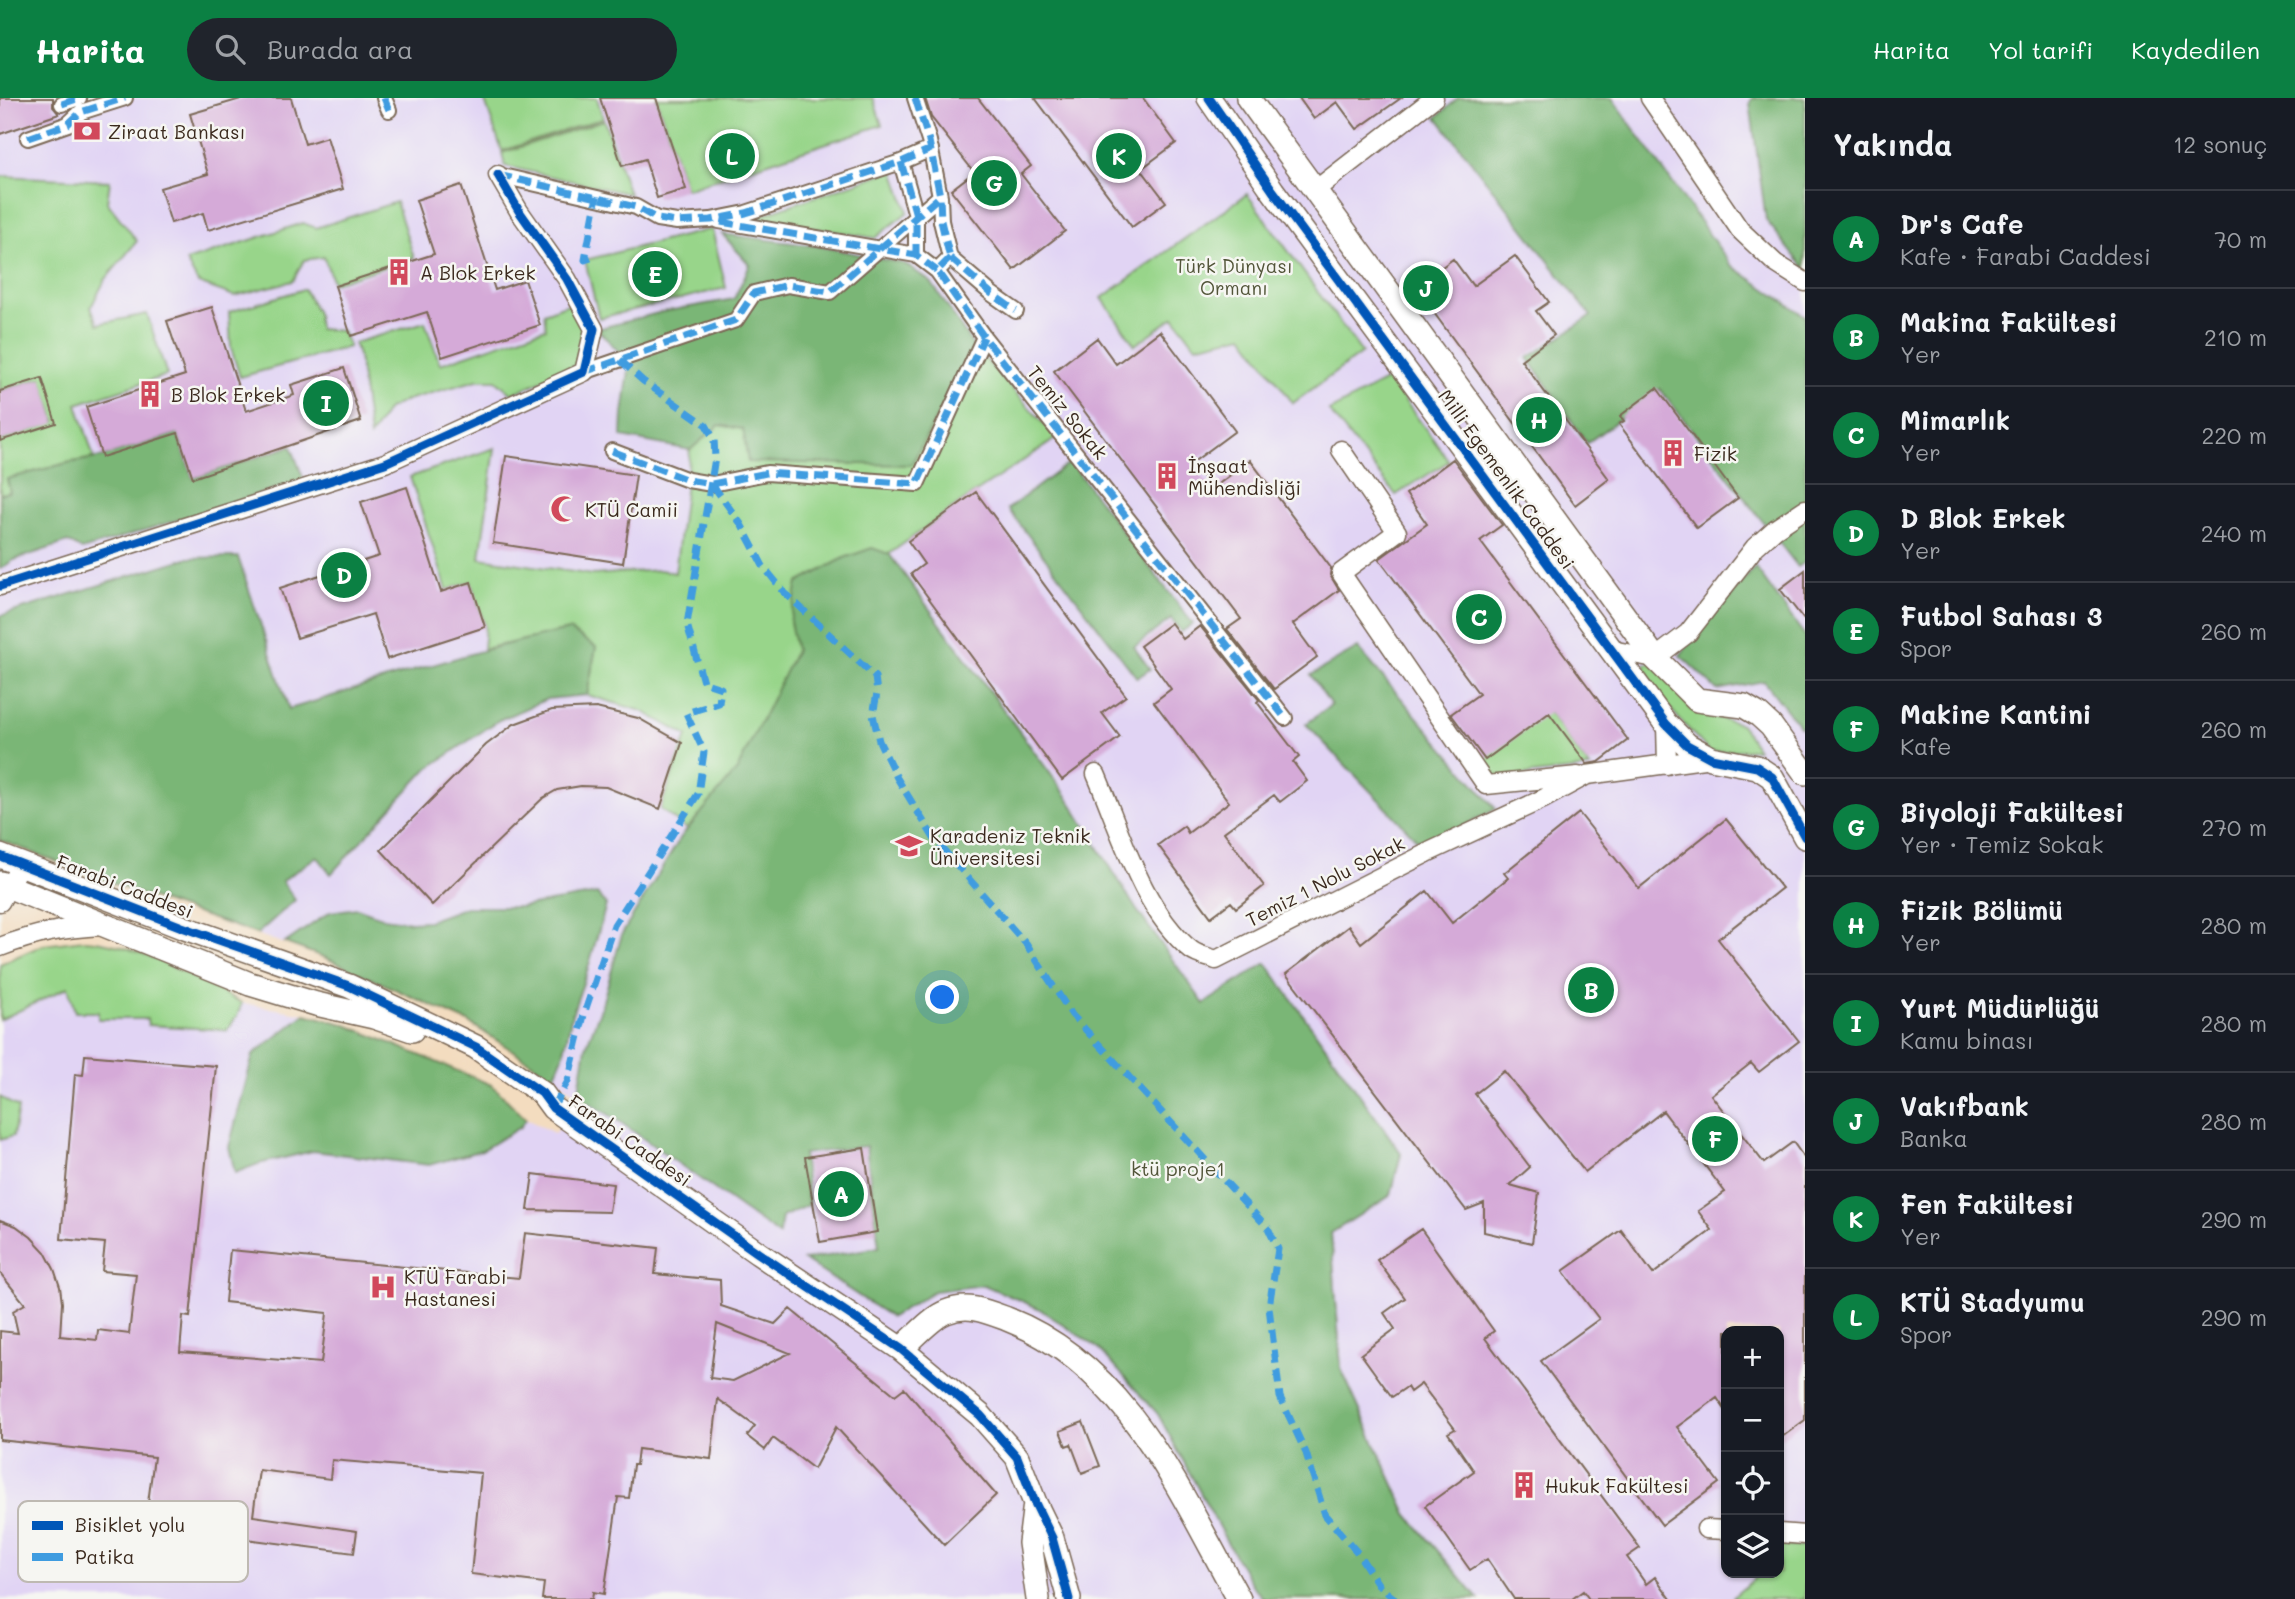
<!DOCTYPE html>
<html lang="tr">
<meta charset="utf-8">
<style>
:root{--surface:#171b24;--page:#20242c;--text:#f1f3f6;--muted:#9ea1a6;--line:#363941;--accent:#0b8043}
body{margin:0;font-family:Mali,sans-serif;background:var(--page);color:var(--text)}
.controls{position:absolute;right:21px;bottom:21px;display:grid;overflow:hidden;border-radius:14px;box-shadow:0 2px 5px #0004}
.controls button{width:63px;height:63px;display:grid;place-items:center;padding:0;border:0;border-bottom:2px solid var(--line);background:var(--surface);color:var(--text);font:35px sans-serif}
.you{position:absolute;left:943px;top:900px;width:24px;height:24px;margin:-18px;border:5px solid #fff;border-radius:50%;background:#1a73e8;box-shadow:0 0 0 10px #1a73e833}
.badge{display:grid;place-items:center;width:46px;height:46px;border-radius:50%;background:var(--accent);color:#fff;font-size:23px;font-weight:700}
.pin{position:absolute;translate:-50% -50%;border:4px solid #fff;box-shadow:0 2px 7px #0006}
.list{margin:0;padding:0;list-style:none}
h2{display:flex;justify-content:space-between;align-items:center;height:91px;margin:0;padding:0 28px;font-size:30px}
h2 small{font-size:23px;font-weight:400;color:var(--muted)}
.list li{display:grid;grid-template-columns:46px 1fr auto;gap:21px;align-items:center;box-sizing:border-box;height:98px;padding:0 28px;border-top:2px solid var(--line)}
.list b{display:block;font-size:26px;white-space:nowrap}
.list p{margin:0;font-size:23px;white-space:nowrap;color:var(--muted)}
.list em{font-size:23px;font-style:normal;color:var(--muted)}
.icon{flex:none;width:38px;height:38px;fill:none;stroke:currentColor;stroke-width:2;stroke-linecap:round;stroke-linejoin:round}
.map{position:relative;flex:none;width:1805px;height:1501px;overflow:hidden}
header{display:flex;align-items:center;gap:42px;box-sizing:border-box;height:98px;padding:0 35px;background:var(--accent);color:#fff}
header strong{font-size:33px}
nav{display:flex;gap:38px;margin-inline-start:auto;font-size:24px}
.search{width:490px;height:63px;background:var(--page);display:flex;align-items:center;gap:18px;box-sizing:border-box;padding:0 24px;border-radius:38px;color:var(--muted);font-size:26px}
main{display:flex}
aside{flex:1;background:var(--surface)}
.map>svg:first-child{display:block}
</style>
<header>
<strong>Harita</strong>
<div class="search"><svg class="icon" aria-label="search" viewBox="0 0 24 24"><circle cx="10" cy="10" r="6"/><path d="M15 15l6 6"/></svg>Burada ara</div>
<nav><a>Harita</a><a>Yol tarifi</a><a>Kaydedilen</a></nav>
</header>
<main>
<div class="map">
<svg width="1805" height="1501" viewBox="0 0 1805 1501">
<rect width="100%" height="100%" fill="#f6f6f2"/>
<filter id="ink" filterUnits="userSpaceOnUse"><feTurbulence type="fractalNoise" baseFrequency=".0143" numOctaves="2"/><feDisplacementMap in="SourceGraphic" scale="14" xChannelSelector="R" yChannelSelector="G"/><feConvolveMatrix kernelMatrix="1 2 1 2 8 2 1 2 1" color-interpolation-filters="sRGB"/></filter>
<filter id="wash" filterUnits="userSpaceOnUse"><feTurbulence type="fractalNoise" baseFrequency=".00686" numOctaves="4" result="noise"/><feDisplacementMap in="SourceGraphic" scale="28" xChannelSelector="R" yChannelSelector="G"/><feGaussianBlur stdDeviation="1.57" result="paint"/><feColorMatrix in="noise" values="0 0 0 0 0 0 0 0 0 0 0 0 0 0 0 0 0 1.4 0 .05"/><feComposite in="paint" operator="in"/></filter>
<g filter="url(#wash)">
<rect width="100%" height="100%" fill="#f3dcbf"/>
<path fill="#e1d4f4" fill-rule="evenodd" d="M0,0H1805V1501H0V866L43,847L84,842L104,843L151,860L242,905L305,916L344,926L492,987L526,1021L554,1035L588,1005L554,979L468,924L326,860L143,797L0,742ZM1726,1233H1779V1475H1726Z"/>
<path fill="#98d58a" stroke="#6a8054" stroke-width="2" d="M484,0H597L603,20L502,53Z
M656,0H873L882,27L686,91Z
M604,22L629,96L505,68L502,55Z
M894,72L908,114L875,140L752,120Z
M0,78L110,83L107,104L137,143L105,182L91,209L98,226L147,216L167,277L77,306L94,360L67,365L7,382L11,394L0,396V343L56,324L41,280L0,293Z
M1247,96L1362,255L1293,305L1243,237L1196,248L1174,219L1135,247L1102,200Z
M396,104L414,160L333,185L324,159L304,162L293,183L234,198L198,185L186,163L303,125L316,130Z
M712,131L726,190L599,220L585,162Z
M304,191L317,215L319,231L342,233L349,249L240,279L231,250L229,214Z
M571,205L585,228L576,267L512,296L496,282H477L407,302L388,311L370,339L359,261L354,245L425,224L440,266L546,230L544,215Z
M974,249L1057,340L976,394L889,456L1066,697L1136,811L1204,906L1266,865L1401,1055L1391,1097L1331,1135L1341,1271L1407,1416L1478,1501L1227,1444L1158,1316L717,697L687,731L660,711L687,638L642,613L587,597L596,549L569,532L483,551L485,529L471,484L447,492L410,379L495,350L480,460L593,477L660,472L675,475L690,352L719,327L743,331Z
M1389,281L1449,363L1396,397L1329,313Z
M1506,557L1590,670L1497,680L1485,662Z
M1652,564L1693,613L1741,626L1757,651L1710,654C1693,636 1645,588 1645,566Z
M84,842C139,845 193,881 242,905L237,918L227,932L148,927L147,921H98V914H75L68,889L0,922V866L43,847Z
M0,999L18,1010L13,1038L0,1042Z
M1779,1448L1805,1449V1501H1734L1733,1499L1761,1475H1779Z"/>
<path fill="#7ab676" stroke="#5a704a" stroke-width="2" d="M1458,0H1612L1731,167L1805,218V464L1798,469L1660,291L1587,345L1528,260L1591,218L1437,19Z
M1752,0H1805V171L1766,122L1750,5Z
M722,136L824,149L905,166L931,184L974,249L911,367L748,364L743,331L719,327L690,352L622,339L623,316L630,265L597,231L662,214L734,201L750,167Z
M178,335L193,380L291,348L304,382L82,452L68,444L14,462L0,471V396L10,394L7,381L67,365L102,359Z
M1070,364L1193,526L1181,534L1171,521L1134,549L1150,571L1137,580L1008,411Z
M872,450L889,456L1066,697L1136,811L1204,906L1266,865L1401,1055L1391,1097L1331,1135L1341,1271L1407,1416L1478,1501H1264L1254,1490L1227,1444L1158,1316L1098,1250L1038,1210L984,1187L934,1193L891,1219L804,1162L879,1149L866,1048L803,1056L809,1107L782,1119L779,1137L616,1021L578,998L586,949L601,910L622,836L681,739L737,672L796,552L790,524L798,485L844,460Z
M238,459L289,611C382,584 473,551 569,532L596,549L587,597L547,601L499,622L426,672L331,776L317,758L282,783L295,802L257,836L143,797L0,742V518L187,460Z
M1755,469L1805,538V627L1801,630L1764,583L1717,592L1680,557Z
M1358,550L1496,711L1424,749L1306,626L1331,607L1311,577Z
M597,796L606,807L587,874L572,916L563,958L554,979L468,924L326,860L285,845L330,814L357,810L384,820L411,824L428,823L466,809H520Z
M305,916L344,926L492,987L526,1021L520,1029L482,1052L429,1067L313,1053L258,1066L235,1075L229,1049L253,957Z"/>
<g id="blocks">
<path fill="#d5aad8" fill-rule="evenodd" d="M0,0H53V9L59,16L0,36Z
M244,0H291L305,46L327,39L343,91L208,132L203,115L171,125L160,90L208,76L190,16Z
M600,0H656L686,91L657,100L645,61L622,68Z
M925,0H978L1031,68L1021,76L1065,133L1014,172L951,92L974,74L931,19Z
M1035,0H1143L1176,45L1141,71L1166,104L1132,129Z
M1299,0H1401L1357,31L1337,4L1314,21Z
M461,87L495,192L525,182L540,227L442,259L427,214L351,238L335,188L434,156L416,102Z
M1515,158L1549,204L1536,213L1554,237L1521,262L1609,381L1575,407L1415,189L1453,161L1473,188Z
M212,209L246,313L294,297L291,287L344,270L361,323L193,380L178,335L102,359L86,309L185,277L167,223Z
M1160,233L1235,333L1192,365L1212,391L1250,362L1331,470L1330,477L1339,492L1293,526L1317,559L1274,591L1227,531L1241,521L1054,273L1097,240L1116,266Z
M42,280L56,325L0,343V293Z
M1657,290L1738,400L1697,430L1619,326L1624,323L1620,318Z
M506,358L636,377L623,465L493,445Z
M1453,361L1502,427L1480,443L1628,642L1599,664L1587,666L1549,615L1485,662L1451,616L1479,596L1379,461L1427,426L1406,396Z
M407,389L441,494L471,484L485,529L387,561L373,516L297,540L280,490L379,458L361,404Z
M976,394L1126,598L1102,615L1120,639L1062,682L911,476L924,466L908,443Z
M1805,472V523L1780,491Z
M1171,525L1183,541L1200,528L1259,602L1257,604L1299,659L1293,664L1307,683L1280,704L1274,697L1224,734L1264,788L1236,810L1231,804L1211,819L1158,747L1184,728L1188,735L1229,704L1154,604L1171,591L1140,548Z
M596,610L638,620L682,645L660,711L606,689L581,688L557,692L543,700L432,807L381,752L486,647L514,626L552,612Z
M1579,715L1639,790L1726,721L1782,790L1718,841L1799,943L1759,974L1751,965L1711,997L1764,1065L1793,1044L1805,1061V1322L1779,1341V1233H1726V1313L1717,1300L1677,1329L1719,1385L1662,1427L1541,1263L1599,1221L1563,1173L1621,1132L1653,1176L1712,1132L1698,1113L1725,1094L1663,1013L1585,1074L1504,973L1475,996L1530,1069L1510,1087L1539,1095L1532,1145L1484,1134V1105L1466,1112L1286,876L1349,828L1361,845L1427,793L1452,825L1508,780L1504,775Z
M85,957L216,968L190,1219L183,1218L180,1254L321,1265L327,1215L225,1204L230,1152L519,1180L525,1135L658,1150L655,1176L720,1182L721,1208L775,1226L790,1211L895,1297L904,1290L996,1397L944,1447L836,1329L814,1371L773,1340L765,1352L747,1338L755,1328L718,1301L711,1361L638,1351L636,1367H633L629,1400L618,1399L604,1496L593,1494L592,1501H542L544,1485L471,1476L481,1375L332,1362L330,1381L259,1372L253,1418L357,1433L354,1455L145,1428L154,1359L0,1342V1233L18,1235L13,1213L25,1206L0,1175V1122L16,1128L31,1139L45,1154L54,1171L60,1189L62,1205L60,1238L97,1242L98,1232L129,1236L136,1176L102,1173L105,1145L61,1141L75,976L83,977ZM717,1226L790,1255L733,1283L710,1280Z
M864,1050L877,1134L820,1144L805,1059Z
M533,1076L613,1086L609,1114L528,1112Z
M1421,1131L1494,1233L1485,1240L1640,1450L1627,1459L1646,1486L1655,1479L1671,1501H1589L1583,1493L1572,1501H1514L1487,1461L1470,1472L1425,1408L1474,1373L1448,1335L1455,1331L1421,1286L1410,1294L1407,1289L1392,1299L1361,1256L1395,1231L1384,1215L1405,1200L1377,1162Z
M1083,1324L1100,1368L1082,1375L1071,1346L1066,1348L1060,1333Z"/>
</g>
</g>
<g filter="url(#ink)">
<use href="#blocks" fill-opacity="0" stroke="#7b6856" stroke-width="2"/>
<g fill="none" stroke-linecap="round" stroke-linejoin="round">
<defs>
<path id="pedestrian" d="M384,0L389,12
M915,0L929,43L940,98L941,123L950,160
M62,6L79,0
M28,40L68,26L81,14L125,0
M901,64L916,117V157
M498,77L636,109L657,121L677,124L711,122L746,115L901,64L931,51
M719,123L916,157L937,173
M950,160L937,173L984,239L1285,620
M950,160L992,196L1016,213
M584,274L736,222L754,195L788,187L830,194L940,98
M612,353L688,382L712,386L767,375L917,386L984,239"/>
<path id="minor" d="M1650,0L1740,132L1775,165L1805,184
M1314,93L1434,0
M1341,352L1397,434L1341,475L1486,687L1578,678
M0,488L385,365L584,274L594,231L567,181L519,113L498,77
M1611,552L1655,560L1688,535L1755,449L1775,431L1805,411
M1666,626L1667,667
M1096,676C1120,732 1142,812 1191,852C1197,857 1208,859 1216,862L1431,753L1543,701L1587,677L1711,660
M0,804L21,767
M0,849C37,835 62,830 102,828
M1706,1431L1726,1432
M1779,1435L1805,1437"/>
<path id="tertiary" d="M1209,0L1273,93L1666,626L1687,647L1711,660L1757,669L1772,679L1805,739
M1248,0L1655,560L1697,602L1744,608L1759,617L1771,628L1805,675
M0,758L182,829L349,888L476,949L542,995L553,1010L758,1155L901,1251L980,1317L1017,1359L1035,1405L1052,1440L1069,1501
M0,785L250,886L316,906L374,919L412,932
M901,1251C913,1241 932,1219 946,1214C968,1205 986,1213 1007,1221C1129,1269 1179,1394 1239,1501
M1035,1405L1030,1445L1038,1501"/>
</defs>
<use href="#pedestrian" stroke="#7b6856" stroke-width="18"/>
<use href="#minor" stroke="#7b6856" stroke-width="21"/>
<use href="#tertiary" stroke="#7b6856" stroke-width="26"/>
<use href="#pedestrian" stroke="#fff" stroke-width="14"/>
<use href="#minor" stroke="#fff" stroke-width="18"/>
<use href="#tertiary" stroke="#fff" stroke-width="23"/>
<path stroke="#3f9ce0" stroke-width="7" stroke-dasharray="14 7" stroke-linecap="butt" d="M384,0L389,12
M915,0L929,43L940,98L941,123L950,160
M62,6L79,0
M28,40L68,26L81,14L125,0
M901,64L916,117V157
M498,77L636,109L657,121L677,124L711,122L746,115L901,64L931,51
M721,124L916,157L937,173
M591,160L585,162L597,98
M950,160L937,173L984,239L1285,620
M950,160L992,196L1016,213
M584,274L736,222L754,195L788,187L830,194L940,98
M612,353L688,382L712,386L767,375L917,386L984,239
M712,386L741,426L763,468L784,494L875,579L877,595L873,617L879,643L897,680L935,742L1026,846L1072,917L1268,1130L1278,1151L1269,1209L1280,1299L1306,1355L1325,1417L1357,1454L1380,1489L1395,1501
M553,1010L568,983L585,913L614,827L698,696L704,654L686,615L719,605L721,590L703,584L687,526L715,360L714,341L706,327L643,283L619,261"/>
<defs>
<path id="cycleway" d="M1209,0L1273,93L1666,626L1687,647L1711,660L1757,669L1772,679L1805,739
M0,488L385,365L584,274L594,231L567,181L519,113L498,77
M0,758L182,829L349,888L476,949L542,995L553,1010L758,1155L901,1251L980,1317L1017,1359L1035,1405L1052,1440L1069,1501"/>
</defs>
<use href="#cycleway" stroke="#f6f6f2" stroke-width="13"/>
<use href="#cycleway" stroke="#0057b8" stroke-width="9"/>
</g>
</g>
<defs>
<symbol id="bank-bare" viewBox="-9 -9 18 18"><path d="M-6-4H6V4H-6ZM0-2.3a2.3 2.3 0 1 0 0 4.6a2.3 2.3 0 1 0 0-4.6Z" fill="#d1495b" stroke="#f6f6f2" stroke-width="2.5" paint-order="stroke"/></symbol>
<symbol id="building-bare" viewBox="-9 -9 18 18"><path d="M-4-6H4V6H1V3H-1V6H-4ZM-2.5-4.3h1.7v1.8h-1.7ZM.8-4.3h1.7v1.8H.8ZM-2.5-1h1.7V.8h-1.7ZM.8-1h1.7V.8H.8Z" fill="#d1495b" stroke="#f6f6f2" stroke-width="2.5" paint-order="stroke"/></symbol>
<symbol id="mosque-bare" viewBox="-9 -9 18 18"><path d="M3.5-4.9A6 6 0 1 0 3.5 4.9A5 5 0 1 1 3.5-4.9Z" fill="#d1495b" stroke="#f6f6f2" stroke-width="2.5" paint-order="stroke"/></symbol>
<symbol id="university-bare" viewBox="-9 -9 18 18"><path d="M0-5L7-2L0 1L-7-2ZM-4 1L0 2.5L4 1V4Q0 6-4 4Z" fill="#d1495b" stroke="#f6f6f2" stroke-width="2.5" paint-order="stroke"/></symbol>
<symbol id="hospital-bare" viewBox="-9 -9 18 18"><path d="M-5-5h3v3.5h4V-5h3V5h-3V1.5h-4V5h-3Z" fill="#d1495b" stroke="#f6f6f2" stroke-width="2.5" paint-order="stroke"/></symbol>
</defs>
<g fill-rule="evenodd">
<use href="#bank-bare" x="68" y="14" width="38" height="38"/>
<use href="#building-bare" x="380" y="155" width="38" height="38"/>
<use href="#building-bare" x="131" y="277" width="38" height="38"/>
<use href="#building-bare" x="1654" y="336" width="38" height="38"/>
<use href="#building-bare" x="1148" y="359" width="38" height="38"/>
<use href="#mosque-bare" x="545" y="392" width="38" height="38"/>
<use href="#university-bare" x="890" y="729" width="38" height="38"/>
<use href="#hospital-bare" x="364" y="1170" width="38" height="38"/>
<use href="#building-bare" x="1505" y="1368" width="38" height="38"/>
</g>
<g text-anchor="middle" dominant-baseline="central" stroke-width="5" stroke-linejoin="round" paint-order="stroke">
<g font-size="19" fill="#3b2a1e" stroke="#f6f6f2" text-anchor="start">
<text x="108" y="33">Ziraat Bankası</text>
<text x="420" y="174">A Blok Erkek</text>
<text x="171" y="296">B Blok Erkek</text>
<text x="1694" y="355">Fizik</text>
<text x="1188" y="367">İnşaat<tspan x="1188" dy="22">Mühendisliği</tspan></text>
<text x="585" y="411">KTÜ Camii</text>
<text x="930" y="737">Karadeniz Teknik<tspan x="930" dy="22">Üniversitesi</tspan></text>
<text x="404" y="1178">KTÜ Farabi<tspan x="404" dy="22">Hastanesi</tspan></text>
<text x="1545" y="1387">Hukuk Fakültesi</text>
</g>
<g font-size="19" fill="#525539" stroke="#f6f6f2">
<text x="1234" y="167">Türk Dünyası<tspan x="1234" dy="22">Ormanı</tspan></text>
<text x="1178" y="1070">ktü proje1</text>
</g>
<g font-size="19" fill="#3b2a1e" stroke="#f6f6f2">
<text transform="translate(1068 314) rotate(51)">Temiz Sokak</text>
<text transform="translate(1507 381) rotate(54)">Milli Egemenlik Caddesi</text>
<text transform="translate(1325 783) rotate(-27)">Temiz 1 Nolu Sokak</text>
<text transform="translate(125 788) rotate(21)">Farabi Caddesi</text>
<text transform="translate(630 1042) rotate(35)">Farabi Caddesi</text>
</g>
</g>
<rect x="18" y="1403" width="230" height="81" rx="10" fill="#f6f6f2" stroke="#beb9b2" stroke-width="2"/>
<rect x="32" y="1423" width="31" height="9" fill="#0057b8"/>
<rect x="32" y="1455" width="31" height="8" fill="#3f9ce0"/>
<g font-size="19" fill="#3b2a1e">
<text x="75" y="1434">Bisiklet yolu</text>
<text x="75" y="1466">Patika</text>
</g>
</svg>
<div class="controls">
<button>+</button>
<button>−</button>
<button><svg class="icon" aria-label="locate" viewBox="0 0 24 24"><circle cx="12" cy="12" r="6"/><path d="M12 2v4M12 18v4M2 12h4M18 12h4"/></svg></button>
<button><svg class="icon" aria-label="layers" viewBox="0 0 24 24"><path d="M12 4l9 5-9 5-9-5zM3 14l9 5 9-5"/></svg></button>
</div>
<div class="you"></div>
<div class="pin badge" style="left:841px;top:1096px">A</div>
<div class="pin badge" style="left:1591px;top:892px">B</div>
<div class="pin badge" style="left:1479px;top:519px">C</div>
<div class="pin badge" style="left:344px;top:477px">D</div>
<div class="pin badge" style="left:655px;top:176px">E</div>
<div class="pin badge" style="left:1715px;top:1041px">F</div>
<div class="pin badge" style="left:994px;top:85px">G</div>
<div class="pin badge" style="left:1539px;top:322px">H</div>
<div class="pin badge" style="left:326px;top:305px">I</div>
<div class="pin badge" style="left:1426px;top:190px">J</div>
<div class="pin badge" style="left:1119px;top:58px">K</div>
<div class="pin badge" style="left:732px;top:58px">L</div>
</div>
<aside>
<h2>Yakında<small>12 sonuç</small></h2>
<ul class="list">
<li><span class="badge">A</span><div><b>Dr's Cafe</b><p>Kafe · Farabi Caddesi</p></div><em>70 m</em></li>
<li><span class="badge">B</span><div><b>Makina Fakültesi</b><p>Yer</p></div><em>210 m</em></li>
<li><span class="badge">C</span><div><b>Mimarlık</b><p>Yer</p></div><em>220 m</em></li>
<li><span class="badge">D</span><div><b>D Blok Erkek</b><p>Yer</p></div><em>240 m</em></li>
<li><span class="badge">E</span><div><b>Futbol Sahası 3</b><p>Spor</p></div><em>260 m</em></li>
<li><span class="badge">F</span><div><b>Makine Kantini</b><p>Kafe</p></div><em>260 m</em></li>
<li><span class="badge">G</span><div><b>Biyoloji Fakültesi</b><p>Yer · Temiz Sokak</p></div><em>270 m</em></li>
<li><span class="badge">H</span><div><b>Fizik Bölümü</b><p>Yer</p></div><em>280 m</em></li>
<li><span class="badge">I</span><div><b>Yurt Müdürlüğü</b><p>Kamu binası</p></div><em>280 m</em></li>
<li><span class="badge">J</span><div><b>Vakıfbank</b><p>Banka</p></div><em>280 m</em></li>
<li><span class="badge">K</span><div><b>Fen Fakültesi</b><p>Yer</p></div><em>290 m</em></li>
<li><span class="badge">L</span><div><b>KTÜ Stadyumu</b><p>Spor</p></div><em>290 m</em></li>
</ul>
</aside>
</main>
